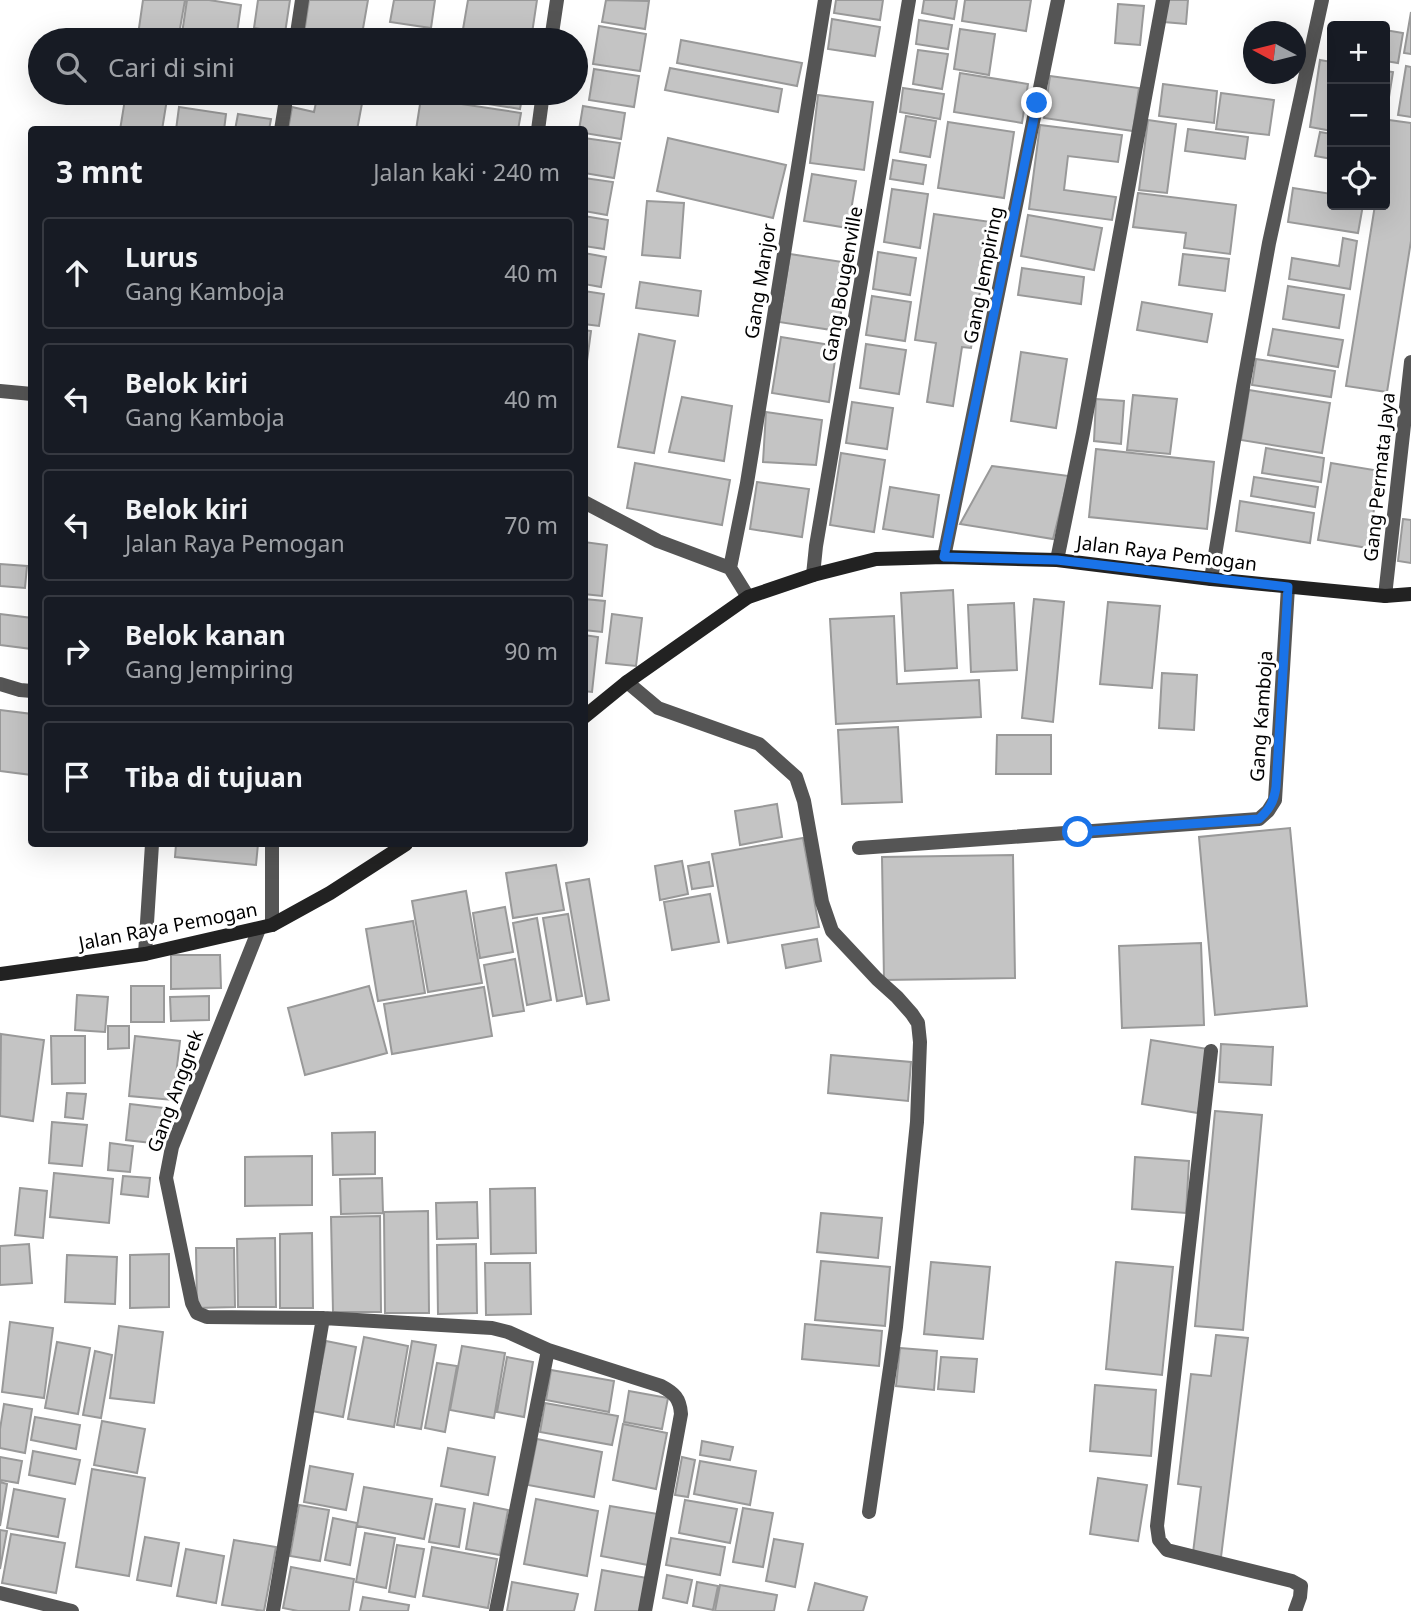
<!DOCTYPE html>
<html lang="id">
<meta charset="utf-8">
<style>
:root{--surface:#171b24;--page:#242831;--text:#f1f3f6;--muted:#9ea1a6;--line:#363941}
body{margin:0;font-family:"Noto Sans",sans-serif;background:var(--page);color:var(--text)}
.controls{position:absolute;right:21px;top:21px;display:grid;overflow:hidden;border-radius:7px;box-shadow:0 7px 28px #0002}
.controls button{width:63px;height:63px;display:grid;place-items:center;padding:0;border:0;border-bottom:2px solid var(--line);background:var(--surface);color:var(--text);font:35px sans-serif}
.compass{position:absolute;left:1243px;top:21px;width:63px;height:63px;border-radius:50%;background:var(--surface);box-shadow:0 7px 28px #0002;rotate:277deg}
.stop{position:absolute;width:21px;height:21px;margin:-16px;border:5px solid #1a73e8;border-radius:50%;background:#fff}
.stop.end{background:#1a73e8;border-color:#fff;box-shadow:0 2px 7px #0008}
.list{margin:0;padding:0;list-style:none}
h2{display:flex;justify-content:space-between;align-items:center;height:91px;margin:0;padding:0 28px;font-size:30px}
h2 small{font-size:23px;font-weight:400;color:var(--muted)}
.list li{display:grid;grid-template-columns:46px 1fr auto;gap:21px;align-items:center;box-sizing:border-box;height:112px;margin:0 14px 14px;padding:0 14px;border:2px solid var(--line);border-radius:7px}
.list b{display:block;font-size:26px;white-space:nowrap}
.list p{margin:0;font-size:23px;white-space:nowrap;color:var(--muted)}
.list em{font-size:23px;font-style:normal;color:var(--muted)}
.icon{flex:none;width:38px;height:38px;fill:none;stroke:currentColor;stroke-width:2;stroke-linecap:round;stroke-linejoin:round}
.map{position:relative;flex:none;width:1411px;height:1611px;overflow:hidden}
.search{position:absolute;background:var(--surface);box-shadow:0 7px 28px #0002;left:28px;top:28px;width:560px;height:77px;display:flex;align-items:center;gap:18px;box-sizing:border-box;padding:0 24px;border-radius:38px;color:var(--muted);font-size:26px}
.panel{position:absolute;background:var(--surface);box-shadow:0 7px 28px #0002;left:28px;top:126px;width:560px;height:721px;border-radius:7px}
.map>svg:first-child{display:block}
</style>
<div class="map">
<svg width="1411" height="1611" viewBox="0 0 1411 1611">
<rect width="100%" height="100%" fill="#fff"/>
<path fill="#c4c4c4" stroke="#999" stroke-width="2" d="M143,0H185L178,40L138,35Z
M187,0H209L241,5L236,40H181Z
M258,0H290L285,33L254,28Z
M309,0H368L361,40H303Z
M394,0H435L431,28L390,22Z
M468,0H537L531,40H495L462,35Z
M606,0L649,1L645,29L602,22Z
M836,0H883L880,20L834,13Z
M924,0H957L954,19L922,13Z
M965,0H1031L1026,31L962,21Z
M1166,0H1188L1186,24L1164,22Z
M1118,4L1144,6L1140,45L1115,43Z
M1411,12V54L1404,53Z
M832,19L880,27L875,56L828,49Z
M919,20L952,25L948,49L916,44Z
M599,26L646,34L640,71L593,64Z
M960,29L995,34L989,75L954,69Z
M1385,30L1403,33L1398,63L1385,61Z
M681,40L802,63L797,86L677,63Z
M918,50L948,54L942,89L913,84Z
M1320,60L1332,62V131L1310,127Z
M1406,66L1411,67V117L1398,115Z
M670,68L782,89L778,112L665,90Z
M594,69L639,76L634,107L589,100Z
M1385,71L1393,72L1385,122Z
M960,73L1028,84L1022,123L954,112Z
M1050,76L1139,88L1133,131L1044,118Z
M1163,84L1217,91L1214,123L1159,116Z
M903,88L944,94L940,119L900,112Z
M126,93H168L162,130H120Z
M233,93H277L276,100Z
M318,93H364L357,130H288L292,107L314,112Z
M431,93H523L520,109L431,95Z
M1221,93L1274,100L1269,135L1216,129Z
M818,95L873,102L864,170L810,163Z
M421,98L521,113L518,130H416Z
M583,106L625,113L621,139L584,133V130H579Z
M179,107L226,114L224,130H176Z
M238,114L271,119L269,130H235Z
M906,116L936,121L930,157L900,152Z
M1148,120L1176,124L1167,193L1139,190Z
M1389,120L1411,123V241L1387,392L1346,386L1375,205H1385V143Z
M948,122L1014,132L1004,198L938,188Z
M1040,125L1122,135L1118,162L1068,156L1064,190L1116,197L1112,220L1029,209Z
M1188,129L1248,137L1245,159L1185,151Z
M1320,132L1332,134V159L1315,156Z
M584,138L620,143L614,178L584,173Z
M668,138L786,165L773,218L657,191Z
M893,160L926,165L923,184L890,179Z
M812,174L856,181L848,228L804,221Z
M584,178L613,182L607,215L584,211Z
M1293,188L1332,194V205H1363L1358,233L1288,222Z
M892,189L928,194L920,248L884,242Z
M1138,193L1236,205L1230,254L1184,248L1186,233L1133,227Z
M647,201L684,203L680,258L642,255Z
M934,214L991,222L971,348L962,347L953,406L927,402L936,343L915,340Z
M1028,215L1102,228L1094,270L1021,256Z
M584,216L608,220L604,249L584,246Z
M1343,238L1357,241L1350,289L1289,279L1292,258L1339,266Z
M878,252L916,258L910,295L873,289Z
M584,253L606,257L601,287L584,284Z
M790,254L849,263L838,331L779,322Z
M1183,254L1229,259L1225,291L1179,285Z
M1022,268L1084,277L1081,304L1018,295Z
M640,282L701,291L698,316L636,308Z
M1288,286L1344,295L1339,328L1283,319Z
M584,291L604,294L599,326L584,324Z
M872,296L911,302L905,341L866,335Z
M1142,302L1212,314L1207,342L1137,330Z
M1273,329L1343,340L1338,367L1268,355Z
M584,330L591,331L587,361H584Z
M639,334L675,341L654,453L618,447Z
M781,337L837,346L829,402L772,393Z
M866,344L906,350L899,394L860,388Z
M1021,352L1067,359L1056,428L1011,421Z
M1256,359L1335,371L1331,397L1252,385Z
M1249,390L1330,403L1322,453L1241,440Z
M1133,395L1177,399L1170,454L1127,450Z
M682,397L732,406L724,461L669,452Z
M1096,399L1124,401L1121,444L1094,441Z
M852,402L893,408L887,449L846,443Z
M766,412L822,420L816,465L763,462Z
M1266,448L1324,458L1321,482L1262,473Z
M1096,449L1214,462L1207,529L1089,517Z
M841,453L885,460L874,532L830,525Z
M635,463L730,480L722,525L627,508Z
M1331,463L1380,471L1368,548L1318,540Z
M992,466L1069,476L1053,539L960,524Z
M1254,477L1318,487L1315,507L1251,496Z
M757,482L809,489L802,537L750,529Z
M890,487L939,495L933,537L883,529Z
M1240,501L1314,513L1310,543L1236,531Z
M1403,519L1411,520V563L1398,561Z
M584,542L607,545L602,596L584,594Z
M0,564L27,566L25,588L0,586Z
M953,590L957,668L905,671L901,593Z
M584,599L605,601L602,632L584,630Z
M1034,599L1064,602L1053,722L1022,718Z
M1108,602L1160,606L1152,688L1100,684Z
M1014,603L1017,670L971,672L968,605Z
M0,614L32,618V649L0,645Z
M612,614L642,618L636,666L606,663Z
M894,616L897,684L979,680L981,717L836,724L830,619Z
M584,635L598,637L592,692L584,691Z
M1162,673L1197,675L1194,730L1159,728Z
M0,710L32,714V775L0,771Z
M898,727L902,802L842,804L838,730Z
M997,735H1051V774H996Z
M777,804L782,837L740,845L735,811Z
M1290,828L1307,1006L1215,1015L1199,837Z
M803,838L819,927L728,943L712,854Z
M176,844H258L256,865L175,857Z
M1013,855L1015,978L884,980L882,857Z
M682,861L688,894L660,900L655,866Z
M709,862L713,886L692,889L688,866Z
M556,865L564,910L513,918L506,873Z
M589,879L609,1000L587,1004L566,883Z
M466,891L482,983L428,992L412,901Z
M710,894L719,942L672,950L664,902Z
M505,907L513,952L480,958L473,913Z
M568,914L582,996L557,1001L543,918Z
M537,918L551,1000L527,1005L513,923Z
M413,921L425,993L378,1001L366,929Z
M817,939L821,961L786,968L782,945Z
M1201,943L1204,1025L1122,1028L1119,946Z
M171,955H220L221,988L171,989Z
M515,959L524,1011L493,1016L484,965Z
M131,986H164V1022H131Z
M369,986L387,1053L305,1075L288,1008Z
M484,987L492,1036L392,1054L384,1004Z
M77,995L108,997L105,1032L75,1030Z
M209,996V1020L171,1021L170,997Z
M108,1026H129V1048L108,1049Z
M1,1034L44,1040L33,1121L0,1116Z
M51,1036H85V1083L52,1084Z
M135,1036L180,1041L173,1100L129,1096Z
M1151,1040L1208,1049L1198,1113L1142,1104Z
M1221,1044L1273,1047L1271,1085L1219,1082Z
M831,1055L911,1062L908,1101L828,1093Z
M67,1093L86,1094L83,1119L65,1117Z
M130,1104L172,1109L169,1145L126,1140Z
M1215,1111L1262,1115L1243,1330L1195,1326Z
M52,1122L87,1125L82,1166L49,1163Z
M375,1132V1174L333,1175L332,1133Z
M110,1143L133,1146L130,1172L108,1170Z
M312,1156V1205L245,1206V1157Z
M1135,1157L1189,1161L1186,1213L1132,1209Z
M54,1173L113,1179L109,1223L50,1217Z
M123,1176L150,1178L148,1197L121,1194Z
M382,1178L383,1213L341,1214L340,1179Z
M20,1188L47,1191L43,1238L15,1235Z
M535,1188L536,1253L491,1254L490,1189Z
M477,1202L478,1238L437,1239L436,1203Z
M428,1211L429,1313H385L384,1212Z
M821,1213L882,1218L878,1258L817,1252Z
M380,1216L381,1312H333L331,1217Z
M312,1233L313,1308H280V1234Z
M275,1238L276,1307H238L237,1239Z
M29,1244L32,1283L0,1285V1246Z
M476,1244L477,1313L438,1314L437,1245Z
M196,1248H234L235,1307L197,1308Z
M169,1254V1307L130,1308V1255Z
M67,1255L117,1257L115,1304L65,1302Z
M821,1261L890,1267L885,1326L815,1320Z
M931,1262L990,1267L983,1339L924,1334Z
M1116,1262L1173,1267L1162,1375L1106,1369Z
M485,1263H530L531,1314L486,1315Z
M10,1322L53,1328L44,1398L2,1392Z
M805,1324L882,1331L879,1366L802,1359Z
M119,1326L163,1332L154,1403L110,1398Z
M1216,1335L1248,1338L1221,1557L1193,1553L1201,1487L1178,1484L1191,1374L1211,1376Z
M364,1337L408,1346L394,1427L348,1419Z
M326,1341L356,1347L343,1417L312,1411Z
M412,1341L436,1345L421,1429L397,1425Z
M57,1342L90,1348L78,1414L45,1408Z
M462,1346L505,1353L494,1418L450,1410Z
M900,1348L937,1351L934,1390L896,1386Z
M95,1351L112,1355L101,1418L83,1415Z
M507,1357L533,1362L524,1417L497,1412Z
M941,1357L977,1359L974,1392L938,1389Z
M437,1363L457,1366L445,1432L425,1428Z
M551,1370L614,1381L609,1412L546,1400Z
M1095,1385L1156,1390L1151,1456L1090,1451Z
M629,1391L668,1398L662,1429L624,1422Z
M545,1403L618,1416L612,1445L540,1432Z
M4,1404L32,1409L25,1453L0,1448V1429Z
M35,1417L80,1425L76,1449L31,1440Z
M102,1421L145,1429L137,1473L94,1465Z
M623,1424L667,1433L656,1489L613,1480Z
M537,1439L602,1452L594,1497L528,1485Z
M702,1441L733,1447L730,1460L700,1455Z
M448,1448L495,1457L488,1495L441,1486Z
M33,1451L80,1460L75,1484L29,1475Z
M0,1457L22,1461L18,1483L0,1480Z
M682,1457L695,1460L688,1497L675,1495Z
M700,1461L756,1471L750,1505L694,1494Z
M310,1466L353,1474L346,1510L304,1502Z
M92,1469L145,1478L129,1576L76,1567Z
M1098,1478L1147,1485L1138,1541L1090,1534Z
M0,1482L7,1484L0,1526Z
M364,1487L432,1499L424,1539L357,1526Z
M14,1489L65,1499L58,1537L7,1528Z
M536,1499L598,1511L587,1576L524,1564Z
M685,1500L737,1509L730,1543L679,1533Z
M474,1503L508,1510L500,1555L466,1549Z
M436,1504L465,1509L459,1547L429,1542Z
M299,1505L329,1510L320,1561L290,1556Z
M610,1506L658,1514L648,1565L601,1556Z
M743,1508L773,1513L763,1567L733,1562Z
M333,1518L357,1523L350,1565L325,1560Z
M0,1530L7,1531L0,1569Z
M365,1533L395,1538L386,1588L356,1582Z
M11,1534L65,1543L56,1593L2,1583Z
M145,1537L179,1543L171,1586L137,1580Z
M671,1538L725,1547L720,1575L666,1565Z
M774,1539L803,1544L795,1587L766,1581Z
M234,1540L276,1547L264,1611L222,1605Z
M397,1545L424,1549L415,1597L389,1592Z
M432,1547L497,1559L488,1608L423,1596Z
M186,1549L224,1556L216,1603L177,1596Z
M291,1567L354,1579L349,1611H298L283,1608Z
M602,1570L647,1578L641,1611H595Z
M667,1575L692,1580L687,1603L663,1598Z
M512,1582L578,1594L574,1611H507Z
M697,1582L718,1586L713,1610L693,1606Z
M815,1583L867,1597L863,1611H808Z
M720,1585L777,1595L774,1611H715Z
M363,1597L409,1605L408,1611H360Z"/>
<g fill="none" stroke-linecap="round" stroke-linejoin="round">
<path stroke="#555" stroke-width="14" d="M296,40L302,0
M551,40L557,0
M281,130L287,93
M538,130L543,93
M0,391L32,394
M584,502L658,541L730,568L748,597
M944,557L1058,0
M1057,560L1083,433L1163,0
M730,568L747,483L825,0
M813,575L816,546L909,0
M1211,579L1243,387L1269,243L1322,0
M1385,596L1411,362
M627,682L658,708L759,744L796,777L804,801L822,902L832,931L877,979L897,997L912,1014L918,1023L920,1042L917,1122L896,1327L869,1512
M0,684L20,690L32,691
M859,848L1259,819L1268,811L1275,800L1288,587
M272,925V844
M259,929L172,1147L166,1178L192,1303L197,1313L207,1317L323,1318L492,1328L508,1332L548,1350L661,1386C674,1393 680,1398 681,1414L645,1611
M145,954L152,844
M1211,1051L1157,1526L1159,1540L1167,1550L1292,1581L1301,1586L1300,1597L1295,1611
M0,1593L72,1611
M273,1611L323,1318
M496,1611L548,1350"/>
<path stroke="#222" stroke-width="14" d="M584,717L627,682L748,597L813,575L876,559L944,557L1057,560L1211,579L1385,596L1411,594
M0,974L145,954L272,925L330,893L406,844"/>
</g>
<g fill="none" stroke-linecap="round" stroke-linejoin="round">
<path stroke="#1a73e8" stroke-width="9" d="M1037,103L944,557L1057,560L1288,587L1276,787C1274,801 1270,809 1259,819L1078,832"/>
</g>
<g text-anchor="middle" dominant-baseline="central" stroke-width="6" stroke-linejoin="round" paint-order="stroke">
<g font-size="19" fill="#000" stroke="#fff">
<text transform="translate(983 275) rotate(-79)">Gang Jempiring</text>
<text transform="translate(760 281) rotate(-81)">Gang Manjor</text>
<text transform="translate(842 284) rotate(-80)">Gang Bougenville</text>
<text transform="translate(1379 477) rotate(-84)">Gang Permata Jaya</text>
<text transform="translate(1167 553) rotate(7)">Jalan Raya Pemogan</text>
<text transform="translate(1261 716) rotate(-86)">Gang Kamboja</text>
<text transform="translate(168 926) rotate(-11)">Jalan Raya Pemogan</text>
<text transform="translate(175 1091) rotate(-70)">Gang Anggrek</text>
</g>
</g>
</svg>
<div class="controls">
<button>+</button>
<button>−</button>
<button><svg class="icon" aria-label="locate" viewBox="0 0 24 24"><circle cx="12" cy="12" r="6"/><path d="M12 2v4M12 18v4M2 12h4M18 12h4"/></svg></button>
</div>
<svg class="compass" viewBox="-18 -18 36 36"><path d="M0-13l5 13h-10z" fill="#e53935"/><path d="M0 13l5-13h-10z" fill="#9ea1a6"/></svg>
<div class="stop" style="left:1078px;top:832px"></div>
<div class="stop end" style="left:1037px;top:103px"></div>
<div class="search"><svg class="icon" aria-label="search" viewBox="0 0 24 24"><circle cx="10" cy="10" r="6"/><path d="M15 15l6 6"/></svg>Cari di sini</div>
<section class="panel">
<h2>3 mnt<small>Jalan kaki · 240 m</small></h2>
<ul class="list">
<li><svg class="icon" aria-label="ahead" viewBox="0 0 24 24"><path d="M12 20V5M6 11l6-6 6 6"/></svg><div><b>Lurus</b><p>Gang Kamboja</p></div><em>40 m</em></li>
<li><svg class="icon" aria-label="left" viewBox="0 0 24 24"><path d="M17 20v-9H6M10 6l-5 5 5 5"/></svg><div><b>Belok kiri</b><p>Gang Kamboja</p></div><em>40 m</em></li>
<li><svg class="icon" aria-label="left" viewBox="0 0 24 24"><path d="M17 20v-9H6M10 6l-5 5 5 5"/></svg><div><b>Belok kiri</b><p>Jalan Raya Pemogan</p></div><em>70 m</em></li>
<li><svg class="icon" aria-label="right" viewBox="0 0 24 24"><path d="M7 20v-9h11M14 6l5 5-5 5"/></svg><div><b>Belok kanan</b><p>Gang Jempiring</p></div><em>90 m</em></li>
<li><svg class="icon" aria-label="arrive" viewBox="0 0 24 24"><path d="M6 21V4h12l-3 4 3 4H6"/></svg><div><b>Tiba di tujuan</b></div></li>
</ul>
</section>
</div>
